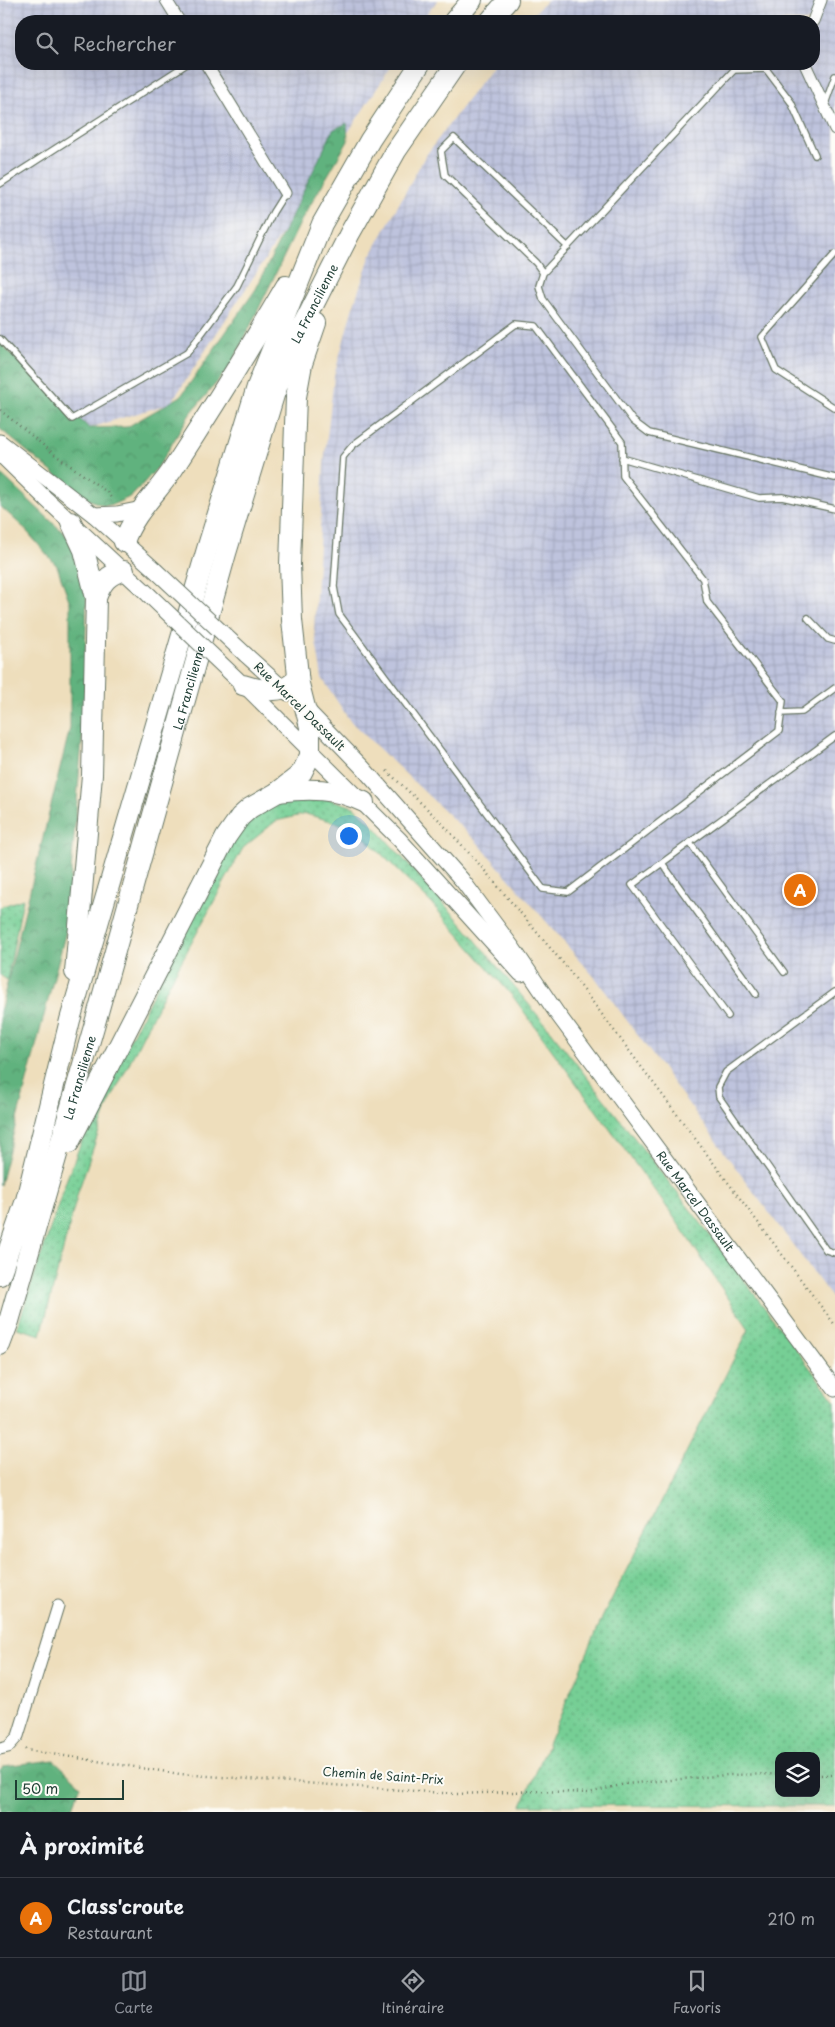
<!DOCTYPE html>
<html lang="fr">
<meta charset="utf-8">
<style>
:root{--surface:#171b24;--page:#20242c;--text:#f1f3f6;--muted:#9ea1a6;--line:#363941;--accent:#8c9099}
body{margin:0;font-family:"Playpen Sans",sans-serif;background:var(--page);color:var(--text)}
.controls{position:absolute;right:15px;bottom:15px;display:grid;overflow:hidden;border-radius:10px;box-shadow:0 5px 20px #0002}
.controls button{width:45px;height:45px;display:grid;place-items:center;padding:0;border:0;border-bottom:1px solid var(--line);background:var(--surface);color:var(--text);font:25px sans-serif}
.scale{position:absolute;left:15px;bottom:12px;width:109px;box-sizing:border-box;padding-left:5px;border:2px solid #1f3d34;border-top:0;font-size:14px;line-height:18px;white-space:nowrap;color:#1f3d34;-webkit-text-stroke:4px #fdfcf7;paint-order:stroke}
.you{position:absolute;left:348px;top:835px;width:18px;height:18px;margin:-12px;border:4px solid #fff;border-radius:50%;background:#1a73e8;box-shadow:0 0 0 8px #1a73e833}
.badge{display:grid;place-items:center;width:32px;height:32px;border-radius:50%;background:var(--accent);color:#fff;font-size:16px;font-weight:700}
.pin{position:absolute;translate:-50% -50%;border:2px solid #fff;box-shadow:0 1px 5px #0006}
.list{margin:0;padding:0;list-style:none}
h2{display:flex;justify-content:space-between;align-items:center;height:65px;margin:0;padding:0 20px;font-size:21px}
h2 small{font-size:16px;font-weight:400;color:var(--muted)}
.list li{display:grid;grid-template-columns:32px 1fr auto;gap:15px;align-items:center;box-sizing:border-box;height:80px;padding:0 20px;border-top:1px solid var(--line)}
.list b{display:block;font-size:19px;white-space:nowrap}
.list p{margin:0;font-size:16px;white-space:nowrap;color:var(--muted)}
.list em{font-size:16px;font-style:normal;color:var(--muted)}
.icon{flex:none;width:28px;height:28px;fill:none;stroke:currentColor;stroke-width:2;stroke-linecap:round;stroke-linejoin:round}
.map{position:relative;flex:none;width:835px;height:1812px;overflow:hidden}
.search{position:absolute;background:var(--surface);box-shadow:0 5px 20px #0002;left:15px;right:15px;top:15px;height:55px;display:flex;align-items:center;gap:12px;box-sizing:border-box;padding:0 18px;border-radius:20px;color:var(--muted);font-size:19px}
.sheet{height:145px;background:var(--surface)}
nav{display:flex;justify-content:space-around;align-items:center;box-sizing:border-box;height:70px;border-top:1px solid var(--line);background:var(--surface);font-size:14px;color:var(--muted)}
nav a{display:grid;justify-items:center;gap:2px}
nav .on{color:var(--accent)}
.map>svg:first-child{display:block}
</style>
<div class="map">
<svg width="835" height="1812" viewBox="0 0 835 1812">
<defs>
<pattern id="industrial-grid" width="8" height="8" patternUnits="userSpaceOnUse" patternTransform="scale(1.25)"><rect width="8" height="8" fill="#bec3dd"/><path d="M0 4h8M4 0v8" fill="none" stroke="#a3a8be"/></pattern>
<pattern id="green-dots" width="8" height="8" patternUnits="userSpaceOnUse" patternTransform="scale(1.25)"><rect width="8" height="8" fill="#76cf95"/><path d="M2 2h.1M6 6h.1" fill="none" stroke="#60a97a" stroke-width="1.8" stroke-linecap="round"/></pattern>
<pattern id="forest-crowns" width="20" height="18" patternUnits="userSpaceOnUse" patternTransform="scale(1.25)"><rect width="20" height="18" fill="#60b27e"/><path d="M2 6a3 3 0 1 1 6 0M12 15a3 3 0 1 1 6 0" fill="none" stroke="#4f9268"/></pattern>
</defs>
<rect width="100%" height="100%" fill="#fdfcf7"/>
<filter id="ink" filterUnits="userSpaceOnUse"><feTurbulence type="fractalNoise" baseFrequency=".02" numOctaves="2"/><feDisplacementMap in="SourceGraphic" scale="10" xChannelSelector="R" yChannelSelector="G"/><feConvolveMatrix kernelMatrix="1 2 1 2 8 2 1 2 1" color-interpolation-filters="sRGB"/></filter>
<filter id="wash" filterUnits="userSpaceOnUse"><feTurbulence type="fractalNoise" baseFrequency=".0096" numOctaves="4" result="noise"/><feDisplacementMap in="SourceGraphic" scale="20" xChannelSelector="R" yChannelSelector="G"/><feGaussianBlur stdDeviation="1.12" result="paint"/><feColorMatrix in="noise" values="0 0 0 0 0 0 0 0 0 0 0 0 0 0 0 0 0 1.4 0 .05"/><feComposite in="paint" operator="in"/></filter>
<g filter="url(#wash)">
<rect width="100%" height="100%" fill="#eedebc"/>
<path fill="url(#industrial-grid)" d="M0,0H438L421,21H21V64H393L171,403L89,428L0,339Z
M547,0H835V1302L597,980L477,842L350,721L322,678L314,629L324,463L334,376L352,310L370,257L424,158L494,64H814V21H527Z"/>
<path fill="url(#green-dots)" stroke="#4a8664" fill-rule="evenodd" d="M317,795L354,807L372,824L463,925L550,1030L700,1222L835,1401V1806L522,1805L603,1616L749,1329L671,1213L514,998L432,904L355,828L306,814L276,821L243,848L161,999L107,1108L78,1192L41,1335L17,1328L66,1181L93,1112L228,847L249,818L271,802ZM779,1756H816V1793H779Z
M23,899L7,980L0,975V907Z"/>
<path fill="url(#forest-crowns)" stroke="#407859" d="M347,123L348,141L302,219L231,366L190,414L158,467L132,496L114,504L104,506L81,496L0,429V343L89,428L127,427L181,396L256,289L333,130Z
M0,473L67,536L87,581L84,717L66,931L0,1185V1012L70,728V603L57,566L23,527L0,506Z
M54,1760L81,1785L71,1812H0V1770L3,1766Z"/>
</g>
<g filter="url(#ink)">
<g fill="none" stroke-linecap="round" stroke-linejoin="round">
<defs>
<path id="service" d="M825,104L835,76
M815,155L791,102L766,69L734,70L543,273L539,286L543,299L633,421L649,433L835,478
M0,184L187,64
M835,254L762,337L776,370L835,408
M543,273L536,263L445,175L441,151L454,138L568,247
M516,324L536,326L622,442L623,476L703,579L707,602L783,701L779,731L568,892L543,889L339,614L334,587L343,457L353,445Z
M0,339L72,419L187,353L237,286L273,212L285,193
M622,458L759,498L782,497L835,509
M808,618L828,639L835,641
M781,713L802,712L835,688
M690,843L784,972
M662,863L756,994
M835,992L726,1072L718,1087L719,1097L826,1250L835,1253
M728,1016L632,885L835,736"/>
<path id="minor" d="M166,0L179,21
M813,21L821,0
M206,64L285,193
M805,64L835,129
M0,1749L8,1747L18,1736L58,1606"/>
<g id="tertiary">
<path d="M0,442L94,515L155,570"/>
<path d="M0,454L46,499L149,595"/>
<path d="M94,515L117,514L142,509"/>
<path d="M246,655L288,693"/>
<path d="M245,686L399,839L521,974"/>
<path id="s1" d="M305,708L363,768L462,880L512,947L556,1012L835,1389"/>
</g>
<g id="trunk">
<path d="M454,21L472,0"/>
<path d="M490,21L508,0"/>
<path d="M71,522L84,550L96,598L92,775L75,972"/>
<path d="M124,542C133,514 157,493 173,469C212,409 250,348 286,286"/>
<path d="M96,598C101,584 108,573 124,571"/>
<path d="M243,685C261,691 289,696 298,675"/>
<path d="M278,792C309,788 335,788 364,802"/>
<path d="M69,1143L226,837L240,817L250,808L278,792L296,778L302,772L310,756V727L299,684L292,620L290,564L296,397L302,364L316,323"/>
<path d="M0,1275L26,1200L70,1020L207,549L257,387L322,224L370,140L420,64"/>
<path id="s2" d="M0,1345L9,1321L95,1023L226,553L274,395L294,343L350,233L396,151L456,64"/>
</g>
</defs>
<use href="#service" stroke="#677564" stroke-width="8"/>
<use href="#minor" stroke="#677564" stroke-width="13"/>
<use href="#tertiary" stroke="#677564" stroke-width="17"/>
<use href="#trunk" stroke="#677564" stroke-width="22"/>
<path stroke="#677564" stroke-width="2.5" stroke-dasharray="1 4" stroke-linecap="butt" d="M0,410L54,454L107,492L112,499
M387,771L439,820L479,864L568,969L835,1325
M25,1749L26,1750L180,1774L457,1794L538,1791L589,1793L625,1784L727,1775L779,1774
M816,1775H835"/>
<use href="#service" stroke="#fff" stroke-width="5.5"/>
<use href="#minor" stroke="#fff" stroke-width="11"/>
<use href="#tertiary" stroke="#fff" stroke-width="15"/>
<use href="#trunk" stroke="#fff" stroke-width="20"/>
<defs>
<path id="tertiary-bridge" d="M155,570L246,655
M149,595L238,680"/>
</defs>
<use href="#tertiary-bridge" stroke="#677564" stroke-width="17" stroke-linecap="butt"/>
<use href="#tertiary-bridge" stroke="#fff" stroke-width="15"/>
</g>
</g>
<g text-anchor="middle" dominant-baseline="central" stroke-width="4" stroke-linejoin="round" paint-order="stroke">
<g font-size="12" fill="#1f3d34" stroke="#fdfcf7">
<text stroke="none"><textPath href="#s2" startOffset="1089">La Francilienne</textPath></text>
<text stroke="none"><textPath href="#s2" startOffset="684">La Francilienne</textPath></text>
<text transform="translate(300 706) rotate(44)">Rue Marcel Dassault</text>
<text stroke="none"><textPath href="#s2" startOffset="279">La Francilienne</textPath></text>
<text stroke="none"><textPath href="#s1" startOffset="630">Rue Marcel Dassault</textPath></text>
<text transform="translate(383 1775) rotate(4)">Chemin de Saint-Prix</text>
</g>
</g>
</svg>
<div class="controls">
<button><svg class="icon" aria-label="layers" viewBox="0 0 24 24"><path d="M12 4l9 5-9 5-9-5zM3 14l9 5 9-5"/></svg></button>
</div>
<div class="scale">50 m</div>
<div class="you"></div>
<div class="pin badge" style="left:800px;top:890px;background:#e8710a">A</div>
<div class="search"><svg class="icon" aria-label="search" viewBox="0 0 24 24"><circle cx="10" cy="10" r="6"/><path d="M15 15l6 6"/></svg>Rechercher</div>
</div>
<section class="sheet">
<h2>À proximité<small></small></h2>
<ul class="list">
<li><span class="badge" style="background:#e8710a">A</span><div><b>Class'croute</b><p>Restaurant</p></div><em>210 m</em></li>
</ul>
</section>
<nav>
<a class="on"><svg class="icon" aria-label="map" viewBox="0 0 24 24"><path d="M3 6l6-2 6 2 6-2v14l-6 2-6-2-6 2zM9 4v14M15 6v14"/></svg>Carte</a>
<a><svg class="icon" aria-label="directions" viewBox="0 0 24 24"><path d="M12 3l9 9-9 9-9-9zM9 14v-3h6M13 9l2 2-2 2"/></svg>Itinéraire</a>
<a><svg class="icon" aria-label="saved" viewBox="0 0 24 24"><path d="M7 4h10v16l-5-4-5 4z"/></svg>Favoris</a>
</nav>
